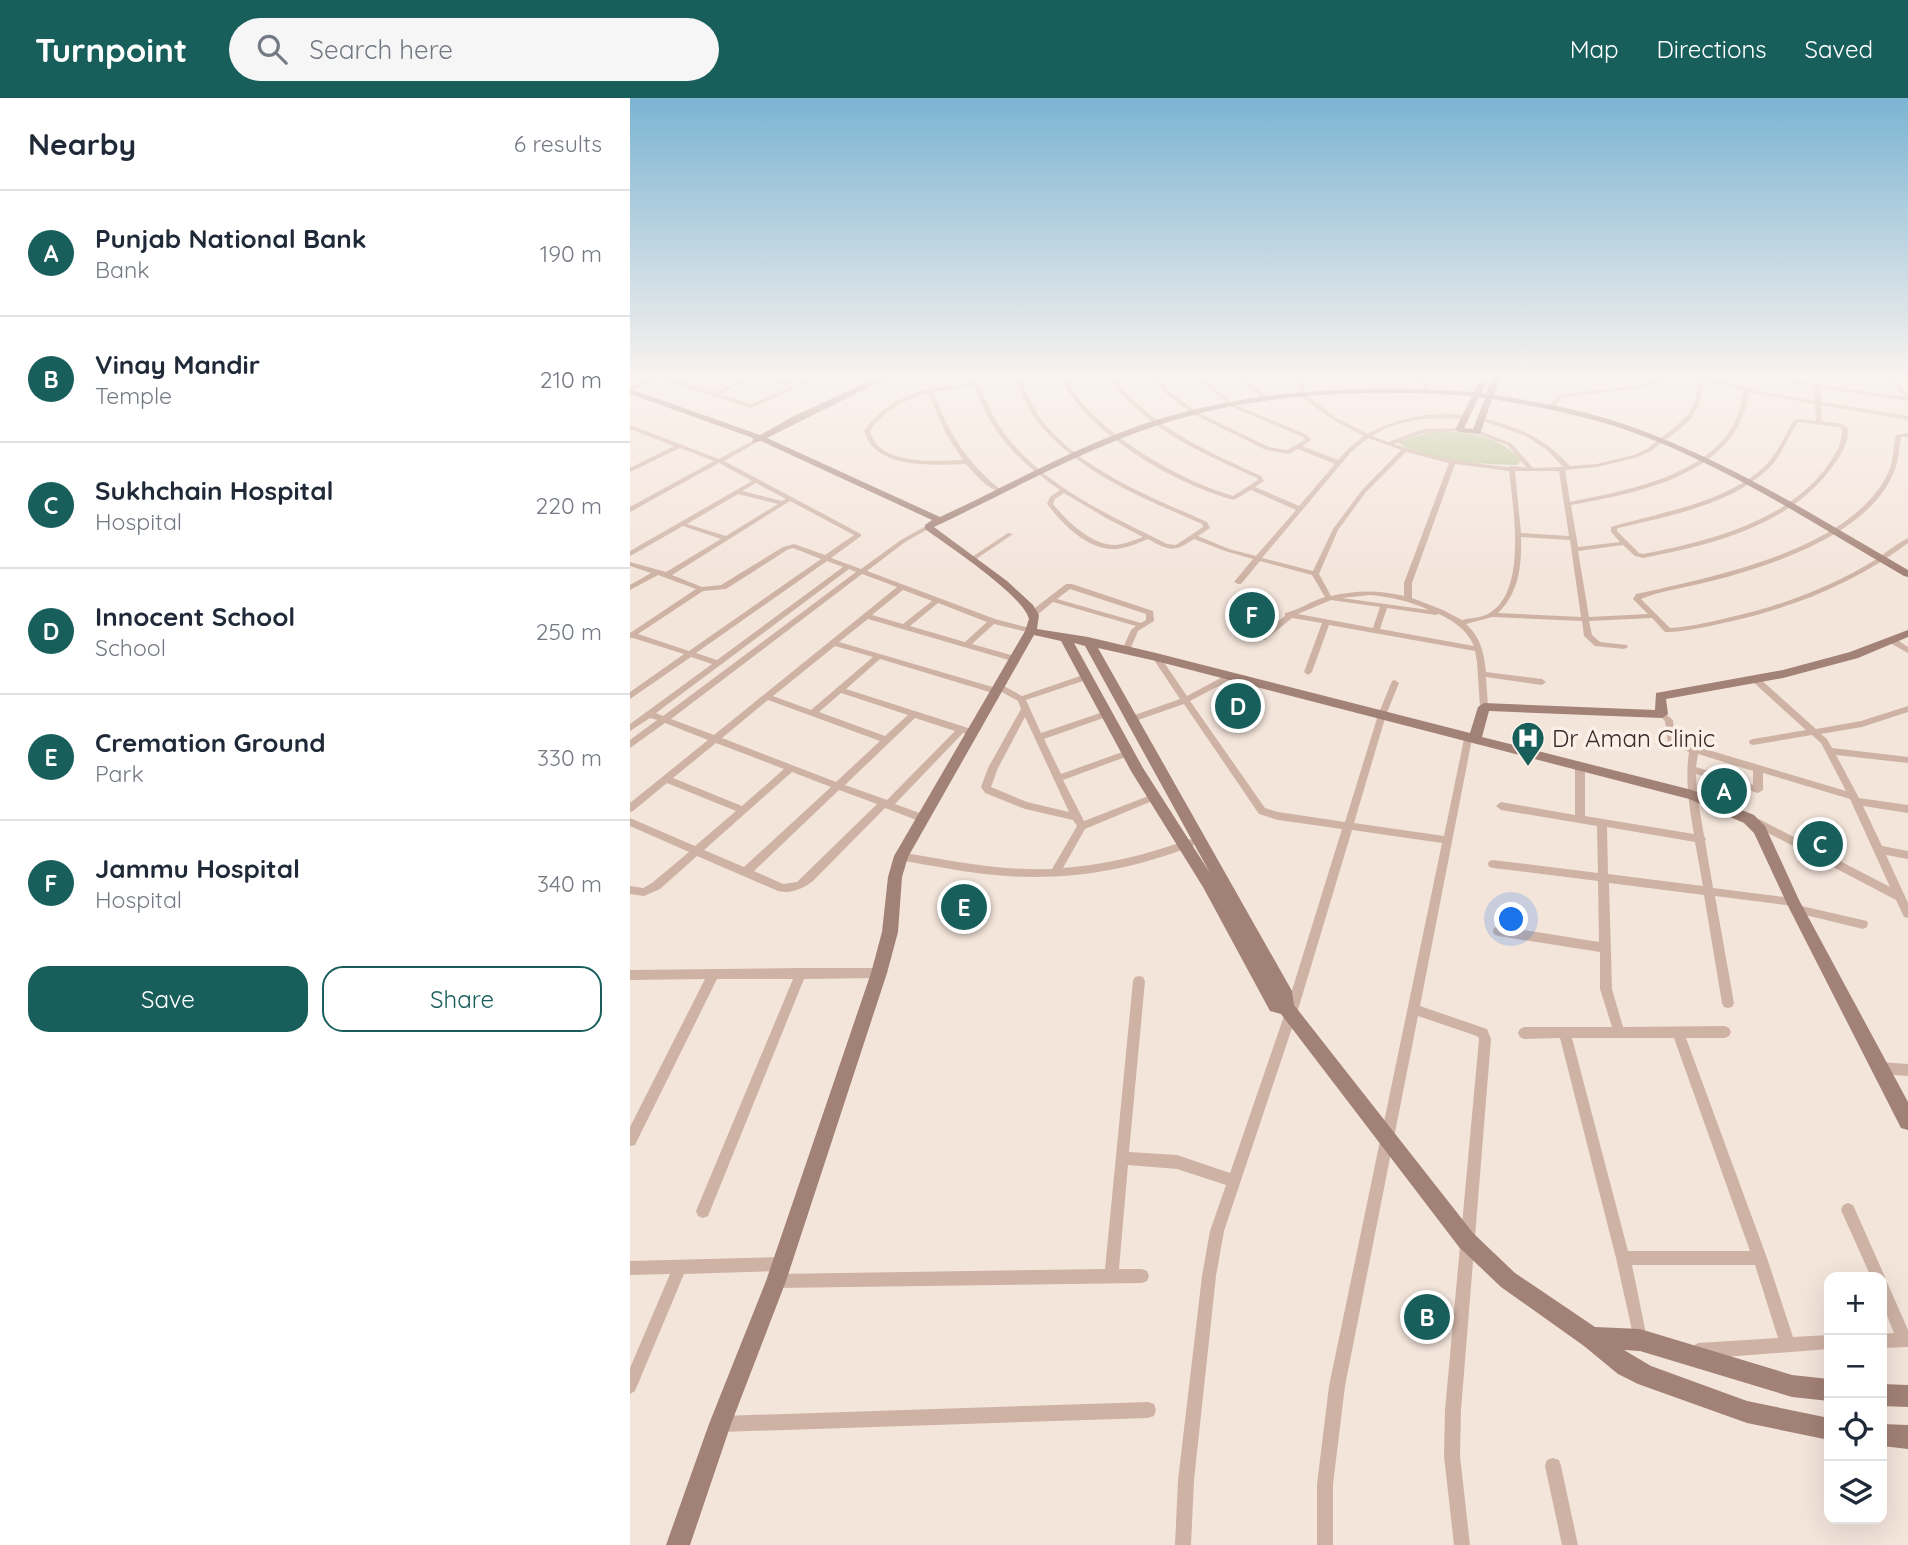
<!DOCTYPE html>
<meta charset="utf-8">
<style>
:root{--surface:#fff;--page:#f6f6f7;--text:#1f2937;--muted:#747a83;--line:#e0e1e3;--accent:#185f5c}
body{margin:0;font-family:Quicksand,sans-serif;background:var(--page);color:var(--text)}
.controls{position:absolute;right:21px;bottom:21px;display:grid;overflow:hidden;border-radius:14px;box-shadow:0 7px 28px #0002}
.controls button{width:63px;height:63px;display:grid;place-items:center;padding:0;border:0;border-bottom:2px solid var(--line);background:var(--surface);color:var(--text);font:35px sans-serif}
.you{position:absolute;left:882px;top:822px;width:24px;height:24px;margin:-18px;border:5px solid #fff;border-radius:50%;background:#1a73e8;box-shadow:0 0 0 10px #1a73e833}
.badge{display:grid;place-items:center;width:46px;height:46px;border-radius:50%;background:var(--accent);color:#fff;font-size:23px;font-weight:700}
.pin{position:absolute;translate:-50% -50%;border:4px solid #fff;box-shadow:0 2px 7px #0006}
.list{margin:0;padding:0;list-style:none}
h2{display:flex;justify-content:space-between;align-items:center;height:91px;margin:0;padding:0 28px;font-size:30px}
h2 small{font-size:23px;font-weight:400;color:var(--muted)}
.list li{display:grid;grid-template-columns:46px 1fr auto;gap:21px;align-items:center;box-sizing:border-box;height:126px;padding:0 28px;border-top:2px solid var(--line)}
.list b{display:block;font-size:26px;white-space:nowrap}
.list p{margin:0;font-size:23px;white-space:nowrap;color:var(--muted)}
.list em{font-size:23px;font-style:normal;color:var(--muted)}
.actions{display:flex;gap:14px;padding:21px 28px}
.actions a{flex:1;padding:16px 0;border:2px solid var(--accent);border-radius:21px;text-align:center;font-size:24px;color:var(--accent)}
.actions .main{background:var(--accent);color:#fff}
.icon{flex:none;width:38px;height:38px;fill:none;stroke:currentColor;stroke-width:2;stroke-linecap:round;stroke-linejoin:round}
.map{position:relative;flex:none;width:1278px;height:1447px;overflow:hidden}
header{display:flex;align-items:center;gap:42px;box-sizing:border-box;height:98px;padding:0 35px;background:var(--accent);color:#fff}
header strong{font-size:33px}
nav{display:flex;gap:38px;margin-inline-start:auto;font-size:24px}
.search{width:490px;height:63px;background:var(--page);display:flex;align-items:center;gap:18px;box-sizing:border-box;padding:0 24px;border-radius:38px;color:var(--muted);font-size:26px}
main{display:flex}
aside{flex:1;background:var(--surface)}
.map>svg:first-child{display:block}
</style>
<header>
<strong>Turnpoint</strong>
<div class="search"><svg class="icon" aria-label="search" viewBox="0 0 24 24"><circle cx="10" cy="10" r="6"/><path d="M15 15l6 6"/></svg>Search here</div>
<nav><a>Map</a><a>Directions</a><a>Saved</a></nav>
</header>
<main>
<aside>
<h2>Nearby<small>6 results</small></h2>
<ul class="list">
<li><span class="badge">A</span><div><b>Punjab National Bank</b><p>Bank</p></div><em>190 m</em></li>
<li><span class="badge">B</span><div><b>Vinay Mandir</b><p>Temple</p></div><em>210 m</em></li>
<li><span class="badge">C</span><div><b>Sukhchain Hospital</b><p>Hospital</p></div><em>220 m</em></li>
<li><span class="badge">D</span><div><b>Innocent School</b><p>School</p></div><em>250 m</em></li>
<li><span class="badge">E</span><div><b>Cremation Ground</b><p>Park</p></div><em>330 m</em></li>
<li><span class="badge">F</span><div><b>Jammu Hospital</b><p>Hospital</p></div><em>340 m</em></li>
</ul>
<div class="actions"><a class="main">Save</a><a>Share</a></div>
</aside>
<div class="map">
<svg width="1278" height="1447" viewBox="0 0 1278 1447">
<rect width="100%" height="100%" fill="#f4e5db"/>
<path fill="#bbc599" d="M801,334C834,333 869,336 891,363L887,367C860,367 787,362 768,344Z"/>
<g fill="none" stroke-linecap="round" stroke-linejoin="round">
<path fill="#ceb3a5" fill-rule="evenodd" d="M22,276H30L85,294L118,279L110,276H123L166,285L163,287L123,280L90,296L121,306L191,276H198L121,310L82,298L33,281L0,292V288L28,279Z
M346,276H351L348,283C356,303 364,323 378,340C418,390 481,418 537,446L546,447L573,429L572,426C515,401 448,375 408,324C397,310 390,293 384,276H389C395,291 401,307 410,320C448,371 521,399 577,424L580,430L568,438L599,451L626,458L666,412L621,392L604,402C549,387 473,344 440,296C436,290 434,283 431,276H436C439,283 441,290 445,296C477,340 551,383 603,398L628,382L627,380C565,352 517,332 475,276H480C521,329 572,351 631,378L634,383L625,389L669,408L705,366L668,351L658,356L636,352L563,316L535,295L520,276H525L539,293L567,314L639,349L657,352L675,342L673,339L600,308L563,276H569L603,306L677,337L681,342L672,348L708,362L718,351L734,338L703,322L670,298L668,276H674L675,296L706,320L738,336C762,321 813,310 840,319L837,321C804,319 771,319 742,338L758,344L793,331L829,330L832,332L831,333L794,335L764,346C801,359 839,365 878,369L882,368L897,370L877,347L845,335V333L847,332L881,345L903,370L933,369L917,352L896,338L847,321L850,319C888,329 913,339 940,368L967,366L1004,357L1017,351L1046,328L1059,315L1064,305L1070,281L1056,276H1065L1131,294L1185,303L1184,289L1125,276H1135L1171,284L1274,299L1256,276H1261L1278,297V303L1190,290L1191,304L1278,318V322L1191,307L1192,323L1212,326L1218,330C1219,345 1211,357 1202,369C1160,428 1080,447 1013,460L1005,458L993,447L948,453L959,519L1018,516L1003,501L1006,496C1082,479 1224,452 1259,373C1264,362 1263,349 1266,337L1278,335V339H1271C1269,350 1269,361 1265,371C1242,437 1135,470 1073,485C1053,490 1030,493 1011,501L1040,530C1058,529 1075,525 1093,521C1142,510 1190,494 1233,469C1249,461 1262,448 1278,440V445C1226,484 1169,507 1107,522C1084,527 1061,533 1038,534H1035L1022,520L959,523L962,537L970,544L997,547L998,549L994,551L965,548L954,538L952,523L862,519L836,526C851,540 854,555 856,574L912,581L916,584L912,587L856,579L858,609L854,612L850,609L847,564L845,553L699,527L682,574L678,577L674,574L692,525L662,520L635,542H629V538L655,518V515C669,512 681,503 695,499L682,477L630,463L611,486H608L604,484L623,461L595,453L564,441C543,455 540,453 518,441C508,445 497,450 486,451C459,453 433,427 418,407L417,406L420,399L430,392C400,372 371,346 355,313C351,305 348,296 344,288L303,294C319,335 336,364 371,392V394C357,391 345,376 336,366C308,367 262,370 242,348C238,344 236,338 234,333C262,294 298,290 343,285L342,283ZM1075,282L1114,293C1112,301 1110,311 1107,319C1084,377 995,393 940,404L935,372L967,369L1008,359L1021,353L1050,331L1061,321L1068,308ZM1119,294L1185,306L1186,323L1165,321C1155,335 1149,354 1136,367C1097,405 1031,414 981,429V434L990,444L948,449L941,407C999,396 1085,382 1112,320C1116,312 1117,303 1119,294ZM298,295L316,336L333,362C308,363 260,367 244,343C242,340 241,336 240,333C255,312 273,302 298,295ZM1168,324L1209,329L1212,331C1213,346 1204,358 1196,370C1156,424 1075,444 1013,456L1009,455L987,433V431L988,430C1036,419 1103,406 1139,370C1152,357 1158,339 1168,324ZM738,340L771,352L732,392L703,431L683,473L632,460L722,353ZM776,354L819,365L774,485V498C750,492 726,492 701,498L689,476L708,432L736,394ZM825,366L879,373C883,410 898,494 858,516C850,520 840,520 832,522L813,512L782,500V485ZM885,373H929L939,438L891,435ZM434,395L476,420L513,439C504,442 495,446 486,447C462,448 437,423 423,406L425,401ZM891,439L940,442L951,519L868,515C889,495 892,467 891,439ZM740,497C761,499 779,503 799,512L712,500ZM701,502L750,509L743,530L668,516ZM757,510L806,517L809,516C825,524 836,531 844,548L750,531Z
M605,276H610L638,300V302H634Z
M778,276H784L798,285V294L793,293V287Z
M1044,276H1053L1012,290L932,299L923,311L918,310L928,297L1011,287Z
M0,327L89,361L120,344H124V346L94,363L231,436V438L201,460L231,471L271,442L296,428H300V430L275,444L237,473L365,521L404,531V535H401L364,526L342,546L388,559V563H382L238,521L209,544L366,590V587H372L392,598L453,577H459V581L396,602L411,635L476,613L480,616L479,618L414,641L431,676L495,653L498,652L502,655L501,657L433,682L454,723L521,697H527L529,699L527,701L455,731L433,770C480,766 515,757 560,741L563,742L565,745L563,748C479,780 404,787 315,770C299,767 283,765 267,761L266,758L267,755L271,754C321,763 371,773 422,771L447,728L443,722L395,711L355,695L351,689L358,670L391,611L388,603L370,593L366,596L250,561L216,591L335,629L345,633L346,635L342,638L333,635L265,706L295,717L297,720L295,723H289L255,710L183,783C172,791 162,796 148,793L67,758L30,791L14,798L0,796V788L13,790L22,785L59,754L0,728V720L65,748L106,713L37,685L3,713L0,714V705L78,642L35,625L0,650V642L27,622L20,620L0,633V626L82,566L61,559L0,601V594L54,556L3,540H0V535L66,491L28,477L0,492V487L21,475L0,468V464L36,474L91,441L53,428L2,457L0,458V453L122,383L89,365L0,414V409L84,363L50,350L0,374V370L44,348L0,331ZM126,385L156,401L152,403L112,393ZM108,396L148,406L96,438L57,426ZM160,403L224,437L195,457L164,446L153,449L91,487L72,489L42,477ZM163,450L191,461L59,553L8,536L73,493L96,491L157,452ZM197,463L213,469L87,562L66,555ZM219,471L226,474L33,618L26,615ZM232,476L267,489L84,637L41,621ZM273,492L302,503L273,526L242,517ZM308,505L357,524L335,544L280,528ZM205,548L243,559L181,612L143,598ZM211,595L278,617L255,638L189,614ZM138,602L250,643L206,684L92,640ZM395,619L439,714L397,704L361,689L368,670ZM285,620L325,633L257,702L215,687ZM86,645L154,671L112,708L43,680ZM162,674L201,689L114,769L74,752ZM209,692L247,706L167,784L153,786L124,773Z
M378,435L383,436L343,463H339V461Z
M436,486H442L523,513L524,523L508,533L500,552L496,554L492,552L501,532L506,528L423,504L407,517H401V513ZM440,491L516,516V522L511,525L427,501Z
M1260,541H1266L1278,549V555L1260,545Z
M526,556L529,557L557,598L598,576H604V580L560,603L635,710L648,714L715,724L748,617L762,583L765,582L769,585L756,617L724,725L814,738L834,641L838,638L842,641L790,908L857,931L861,941L831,1312L830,1358L840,1447H824L814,1358L815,1312L849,941L848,939L844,937L788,918L715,1288L703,1386V1447H687V1386L699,1288L812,745L722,732L667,915L594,1133L586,1178L564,1382L561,1447H545L548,1382L572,1178L580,1133L596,1087L547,1071L498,1067L489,1171H512L517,1173L519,1178L517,1183L512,1185L146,1190L141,1188L139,1183L141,1178L146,1176L475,1171L503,883L505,879L509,878L513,879L515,883L499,1054L547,1057L600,1075L655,915L712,731L648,722L629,716L554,606L505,623H499L498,621L499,619L550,601L522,559Z
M1126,579L1129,580L1186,631L1231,623L1278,608V614L1232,629L1191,636L1197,641L1202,650L1278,659V665L1206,657L1229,700L1278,707V715L1233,708L1252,748L1278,753V761L1256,757L1278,805V820L1274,819L1266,802L1123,727L1121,724L1123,721H1129L1260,789L1220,701L1133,675V692L1128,695L1066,676L1067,697L1074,738L1076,741L1075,743L1083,790L1163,800L1167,801L1168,804L1167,807L1237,823L1238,826L1237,829L1233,831L1167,815L1163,814L1162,811L1163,808L1085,798L1104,905L1102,909L1098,910L1094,909L1092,905L1074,797L979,785L982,891L993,929L1095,928L1099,930L1101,934L1099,938L1095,940H1056L1137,1160L1163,1239L1199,1237V1251L1068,1261L1063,1258L1060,1253L1063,1248L1068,1245L1148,1240L1125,1167H1002L1017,1241L1015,1246L1010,1248L1005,1246L986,1160L930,940L894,941L890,939L888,935L890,931L894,929H982L970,891V854L868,838L864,836L863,833L864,830L868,828L969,844L968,783L863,770L859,769L858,766L859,763L863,762L968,775L967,728L871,712L866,708L871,704L945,717V668L950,665L955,668V718L1064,736C1059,708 1055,682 1059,654L1038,646L1035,623L1028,616L1032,613L1043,622L1045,642L1216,693L1191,645L1182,637L1123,647L1120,646L1119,644L1120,642L1123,641L1176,632L1123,584V580ZM1068,656L1123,673V687L1066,669ZM977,729L1065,744L1073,788L978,776ZM942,940H1044L1120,1153H998Z
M171,870H249L253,871L255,875L253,879L249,880L174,881L78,1118L73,1120L68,1118L66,1113L163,881H87L5,1047L0,1048V1029L75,881L0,882V872Z
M1250,964L1278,966V978L1250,976L1246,974L1244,970L1246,966Z
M1218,1105L1223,1107L1255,1179L1254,1183L1257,1184L1278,1232V1249L1252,1250V1236L1264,1235L1252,1205V1179H1241L1211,1112L1213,1107Z
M152,1159L157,1161L159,1166L157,1171L152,1173L54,1176L5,1293L0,1296V1270L40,1176L0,1177V1163Z
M518,1304L524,1306L526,1312L524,1318L518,1320L90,1334L84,1332L82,1326L84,1320L90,1318Z
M923,1360L929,1362L931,1368L948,1447H932L915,1368L917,1362Z"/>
<path fill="#a28176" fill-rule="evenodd" d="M255,276H265L137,340L310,419C375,389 440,352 508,328C616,291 731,286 844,294L853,276H860L851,295H856L864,276H872L864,297C902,303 941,310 978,321C1085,354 1181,416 1278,472V479L1274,478C1177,422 1080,356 971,324C935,314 899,307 862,301L850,336L829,334L825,332L842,298C732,290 616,295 511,333C441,358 372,397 304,429L377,483L403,507L409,517L407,531L458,539L526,555L840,635L848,609L854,605L1025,612L1026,595L1153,572L1220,554L1278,532V539L1228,560L1153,580L1036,601L1038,616L1032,620L859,613L852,639L1062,692L1124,717L1135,728L1169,802L1278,1004V1032L1271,1030L1158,808L1124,735L1114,725L1059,701L526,563L468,550L662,893L664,907L843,1135L885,1175L965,1229L1010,1231L1162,1277L1199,1281V1303L1162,1299L1010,1253L994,1252L1021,1268L1117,1303L1199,1320V1342L1117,1325L1008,1286L988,1276L954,1248L871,1189L829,1149L651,916L640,913L573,789L501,673L431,543L404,537L278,759L272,779L268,834L257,875L156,1183L101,1326L60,1447H36L79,1326L136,1183L241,875L252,834L258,779L264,758L395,533L399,521C392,496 318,448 295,431V427L302,422L131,343L122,345L123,340L0,296V291L130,337L162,319ZM849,299L855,300L843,331L834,330ZM444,545L455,548L580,775L513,670Z
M1252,1286L1278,1287V1309L1252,1308Z
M1252,1326L1278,1327V1351L1252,1348Z"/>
</g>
<linearGradient id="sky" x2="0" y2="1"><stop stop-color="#7bb4d2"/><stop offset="0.58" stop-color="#faf3ef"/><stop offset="1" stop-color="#faf3ef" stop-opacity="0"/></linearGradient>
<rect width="1278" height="479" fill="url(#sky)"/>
<defs>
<symbol id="hospital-pin" viewBox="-11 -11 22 30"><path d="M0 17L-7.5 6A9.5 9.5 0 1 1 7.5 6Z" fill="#185f5c" stroke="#fbf0e8"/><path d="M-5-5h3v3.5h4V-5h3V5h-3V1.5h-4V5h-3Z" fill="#fff"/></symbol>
</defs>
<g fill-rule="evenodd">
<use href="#hospital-pin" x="879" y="621" width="38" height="52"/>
</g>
<g text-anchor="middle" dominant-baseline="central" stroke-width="7" stroke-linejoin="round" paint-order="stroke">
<g font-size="24" fill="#392b27" stroke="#fbf0e8" text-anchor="start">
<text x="922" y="640">Dr Aman Clinic</text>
</g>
</g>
</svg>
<div class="controls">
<button>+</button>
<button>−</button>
<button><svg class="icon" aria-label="locate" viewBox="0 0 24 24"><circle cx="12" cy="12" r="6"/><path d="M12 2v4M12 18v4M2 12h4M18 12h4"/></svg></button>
<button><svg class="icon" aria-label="layers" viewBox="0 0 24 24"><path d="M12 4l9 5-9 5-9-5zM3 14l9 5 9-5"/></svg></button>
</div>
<div class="you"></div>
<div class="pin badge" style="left:1094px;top:693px">A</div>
<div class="pin badge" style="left:797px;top:1219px">B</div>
<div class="pin badge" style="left:1190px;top:746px">C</div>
<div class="pin badge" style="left:608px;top:608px">D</div>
<div class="pin badge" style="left:334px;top:809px">E</div>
<div class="pin badge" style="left:622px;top:517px">F</div>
</div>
</main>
